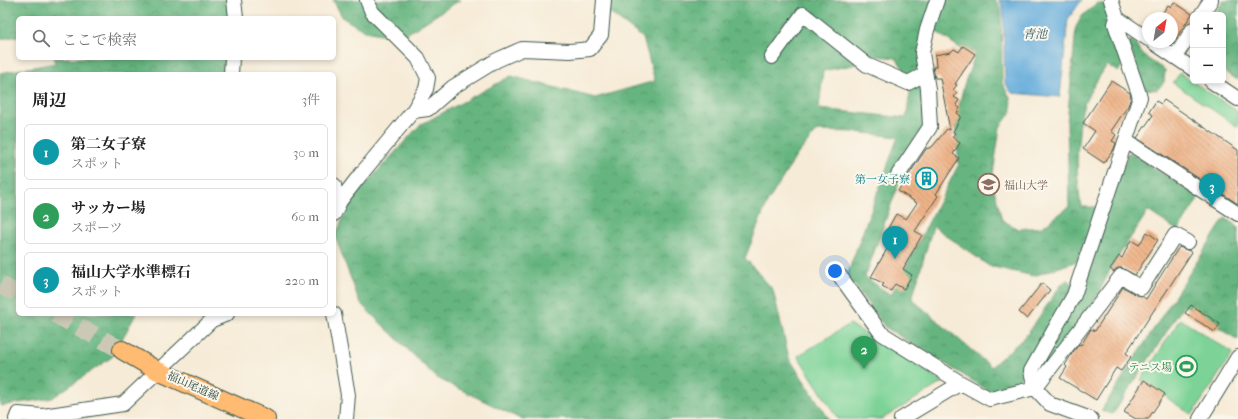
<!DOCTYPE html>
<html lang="ja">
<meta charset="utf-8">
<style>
:root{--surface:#fff;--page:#f6f6f6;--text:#222;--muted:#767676;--line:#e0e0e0;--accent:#ea580c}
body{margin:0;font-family:"IM FELL French Canon","Noto Serif JP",serif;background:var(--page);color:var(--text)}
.controls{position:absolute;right:12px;top:12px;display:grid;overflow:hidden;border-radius:6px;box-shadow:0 2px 6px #0003}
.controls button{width:36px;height:36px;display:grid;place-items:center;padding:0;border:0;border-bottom:1px solid var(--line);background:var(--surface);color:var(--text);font:20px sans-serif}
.compass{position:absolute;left:1142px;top:12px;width:36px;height:36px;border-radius:50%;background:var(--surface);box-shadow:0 2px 6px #0003;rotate:31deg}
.you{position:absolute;left:835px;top:271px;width:14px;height:14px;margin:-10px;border:3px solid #fff;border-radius:50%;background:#1a73e8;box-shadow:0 0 0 6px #1a73e833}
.badge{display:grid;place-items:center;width:26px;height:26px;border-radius:50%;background:var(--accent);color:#fff;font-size:13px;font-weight:700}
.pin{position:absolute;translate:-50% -33px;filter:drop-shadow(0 1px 2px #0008)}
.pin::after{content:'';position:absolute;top:21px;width:14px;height:12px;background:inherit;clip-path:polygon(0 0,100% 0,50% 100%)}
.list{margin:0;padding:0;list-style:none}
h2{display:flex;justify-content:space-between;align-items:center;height:52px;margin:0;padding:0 16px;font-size:17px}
h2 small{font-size:13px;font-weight:400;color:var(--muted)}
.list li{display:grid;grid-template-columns:26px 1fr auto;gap:12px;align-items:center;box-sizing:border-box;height:56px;margin:0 8px 8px;padding:0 8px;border:1px solid var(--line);border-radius:6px}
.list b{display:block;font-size:15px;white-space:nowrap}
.list p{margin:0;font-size:13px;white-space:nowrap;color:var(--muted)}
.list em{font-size:13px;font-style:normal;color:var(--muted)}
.icon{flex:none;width:22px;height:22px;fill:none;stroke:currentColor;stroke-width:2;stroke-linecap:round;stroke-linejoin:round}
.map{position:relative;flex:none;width:1238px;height:419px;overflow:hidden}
.search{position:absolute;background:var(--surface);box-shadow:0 2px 6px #0003;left:16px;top:16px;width:320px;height:44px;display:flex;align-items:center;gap:10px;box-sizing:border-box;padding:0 14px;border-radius:6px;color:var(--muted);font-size:15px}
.panel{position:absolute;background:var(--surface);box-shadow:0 2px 6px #0003;left:16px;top:72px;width:320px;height:244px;border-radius:6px}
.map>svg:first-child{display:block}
</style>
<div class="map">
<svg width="1238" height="419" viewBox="0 0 1238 419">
<defs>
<pattern id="forest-crowns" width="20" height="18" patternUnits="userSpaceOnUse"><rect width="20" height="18" fill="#66b580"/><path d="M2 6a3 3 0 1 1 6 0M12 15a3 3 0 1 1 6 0" fill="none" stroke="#53946a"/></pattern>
<pattern id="building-back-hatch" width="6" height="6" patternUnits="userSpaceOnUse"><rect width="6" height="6" fill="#efb388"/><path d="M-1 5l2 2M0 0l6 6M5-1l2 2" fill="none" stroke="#c19370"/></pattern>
</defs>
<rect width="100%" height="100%" fill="#fbf7ec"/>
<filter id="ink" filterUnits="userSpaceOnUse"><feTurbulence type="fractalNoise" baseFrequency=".025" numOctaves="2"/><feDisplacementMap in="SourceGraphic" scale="8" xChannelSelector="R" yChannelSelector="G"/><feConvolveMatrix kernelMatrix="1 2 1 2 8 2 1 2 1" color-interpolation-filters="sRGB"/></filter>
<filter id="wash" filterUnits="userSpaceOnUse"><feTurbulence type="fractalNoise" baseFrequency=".012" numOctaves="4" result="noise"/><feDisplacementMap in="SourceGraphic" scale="16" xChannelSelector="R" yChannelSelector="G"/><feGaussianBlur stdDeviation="0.9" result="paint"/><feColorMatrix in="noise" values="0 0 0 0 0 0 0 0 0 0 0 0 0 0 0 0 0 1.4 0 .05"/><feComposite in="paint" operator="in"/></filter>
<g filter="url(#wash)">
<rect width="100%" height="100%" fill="#f6ebd7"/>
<path fill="#7dd397" stroke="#4e8866" d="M1180,73L1238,112V127L1173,83Z
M1180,319L1233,353L1192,415L1141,380Z
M850,324L943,382L882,419H838L798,356Z"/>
<path fill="url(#forest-crowns)" stroke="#42795a" d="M0,0H229L228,18H18V36L0,39Z
M333,0H460L400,38L365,31L343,18Z
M609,0H934L921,69L907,74L896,58L869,55L857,64L823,71L819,109L906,118L911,87L924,80L926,126L915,138L865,277L891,295L959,164L955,122L964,85L974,58L931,28L941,0H995L1001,7L1002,83L1010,97L1012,111L1000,127L992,181L1002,220L1018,229L1042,227L1069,207L1067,123L1076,27L1082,16L1097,3L1104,4L1124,63L1118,72L1107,65C1099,77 1091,89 1085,102C1081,111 1080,122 1079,132C1076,159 1077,180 1081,207H1099L1091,231L1077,261L1034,276L989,266L933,226L912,299L991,367L1026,336L1061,285L1067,280L1073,284L1015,387L991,392L885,327L847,275L898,137L856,132L817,131L797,155L767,203L745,258L773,290L789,358L829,419H521L437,378L360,303L335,236L352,199L420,125L511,76L595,98L655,81L643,38L606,10Z
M1223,0H1238V80L1223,71V15H1214Z
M1132,40L1145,57L1165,70L1164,82L1157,90L1145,89L1128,42Z
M54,58H225L224,74H18V314H136L112,357L52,398L0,406V73L55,63Z
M1129,152L1199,197L1178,231L1148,211L1112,266L1094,303L1042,373L1037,368Z
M1225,218L1238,227V340L1184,305L1113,414L1101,411Z"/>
<path fill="#64acdb" stroke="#427488" d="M998,0H1082L1068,19L1060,97L1012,93L1005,83L1003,6Z"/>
<g id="blocks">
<path fill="url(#building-back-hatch)" d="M1174,2L1192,14L1172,44V18H1159L1168,5L1171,7Z
M963,46L975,54L955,84L957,85L953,90L957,93L954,97L959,100L956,105L960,108L957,113L961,116L953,132L955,133L952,137L960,143L953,154L959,158L936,194L938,196L915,231L922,235L903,269L912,275L904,289L895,284L891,291L882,286L884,284L871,277L895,235L887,230L896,214L906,219L917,203L898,191L926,149L932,147L947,129L950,130L940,78H935L933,67H936L935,55L951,52L954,49L959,52Z
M1111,81L1130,93L1131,97L1128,106L1111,131L1116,135L1112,141L1116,143L1114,149L1104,163L1083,149L1095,131L1083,123Z
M1164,100L1238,150V204L1137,138L1153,115L1149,112L1156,101L1161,104Z
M1147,232L1158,240L1135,275L1122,268H1117L1114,272L1110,269L1119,256L1122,258L1131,240L1139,245Z
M1179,247L1192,252L1126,353L1131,357L1121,371L1116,368L1096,400L1060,378L1067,367L1065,365L1073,352L1079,344L1081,345L1091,329L1095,331L1123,287L1137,295L1142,296L1146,299Z
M1042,283L1050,290L1027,319L1019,312Z
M1191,305L1220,324L1215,332L1185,313Z
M1144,380L1165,394L1148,419H1136L1124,412Z"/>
</g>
</g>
<g filter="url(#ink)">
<use href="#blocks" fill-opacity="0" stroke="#3f574c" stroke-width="1"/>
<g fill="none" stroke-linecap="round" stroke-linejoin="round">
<path stroke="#cbc8b6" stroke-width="18" stroke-dasharray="18 9" stroke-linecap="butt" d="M0,285L18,294
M55,314L122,350"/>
<defs>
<path id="minor" d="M234,0L236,18
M1111,0L1117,18L1148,39
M1201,15L1211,0
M1153,42L1193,69
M772,57L803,14L867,65L908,83L925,74
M1175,57L1193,29
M231,74L232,58
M1211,81L1238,99
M413,111L428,109L453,87L497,60L522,49L570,51L590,49L601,35L604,0
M1126,141L1238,214
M898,175L930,127L928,89L922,53L927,30L937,0
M334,185L335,191L340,201
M334,214L340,201L357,179L413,111L426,89L428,78L418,58L372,12L367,0
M840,276L881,333L961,383L990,399L1035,388L1121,276L1141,288L1175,235L1188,242
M334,314L348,395L346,419
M16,419L18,414L43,416L123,404L212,320L227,314
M901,419L961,383
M1091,419L1050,404L1035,388L1031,371L1074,295L1140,97L1115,24L1117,18
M1200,419L1238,357"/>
<path id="major" d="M122,350L158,371L266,419"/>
</defs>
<use href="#minor" stroke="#3f574c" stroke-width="16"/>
<use href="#major" stroke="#3f574c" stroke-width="20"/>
<use href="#minor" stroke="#fff" stroke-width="14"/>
<use href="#major" stroke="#ffbb71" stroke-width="18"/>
</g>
</g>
<defs>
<symbol id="building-ring" viewBox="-11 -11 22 22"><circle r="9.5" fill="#fbf7ec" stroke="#0f9aa8" stroke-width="1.5"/><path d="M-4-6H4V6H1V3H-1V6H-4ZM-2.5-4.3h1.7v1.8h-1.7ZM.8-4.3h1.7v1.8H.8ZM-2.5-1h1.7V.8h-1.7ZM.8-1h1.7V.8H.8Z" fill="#0f9aa8"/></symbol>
<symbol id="university-ring" viewBox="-11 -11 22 22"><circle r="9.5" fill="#fbf7ec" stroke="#8d6e63" stroke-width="1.5"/><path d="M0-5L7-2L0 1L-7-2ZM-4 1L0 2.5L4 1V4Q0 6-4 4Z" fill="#8d6e63"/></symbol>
<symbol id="stadium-ring" viewBox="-11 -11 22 22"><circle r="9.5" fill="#fbf7ec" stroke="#2e9e5b" stroke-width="1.5"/><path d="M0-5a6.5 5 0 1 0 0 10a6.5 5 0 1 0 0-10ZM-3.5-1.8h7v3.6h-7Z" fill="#2e9e5b"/></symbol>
</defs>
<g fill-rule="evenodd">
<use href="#building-ring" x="914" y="166" width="25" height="25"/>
<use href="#university-ring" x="976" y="172" width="25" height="25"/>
<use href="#stadium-ring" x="1174" y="354" width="25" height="25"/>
</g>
<g text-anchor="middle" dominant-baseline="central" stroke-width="4" stroke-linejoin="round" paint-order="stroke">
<g font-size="11" fill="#0d838f" stroke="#fbf7ec" text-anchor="end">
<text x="910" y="179">第一女子寮</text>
</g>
<g font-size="11" fill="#785e54" stroke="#fbf7ec" text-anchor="start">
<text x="1004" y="185">福山大学</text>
</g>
<g font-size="11" fill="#27864d" stroke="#fbf7ec" text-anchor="end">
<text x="1172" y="367">テニス場</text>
</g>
<g font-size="11" fill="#1f3d34" stroke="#fbf7ec">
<text transform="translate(193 386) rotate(24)">福山尾道線</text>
</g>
<g font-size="12" font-style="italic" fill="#345e66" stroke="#fbf7ec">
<text x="1035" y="34">青池</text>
</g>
</g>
</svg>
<div class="controls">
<button>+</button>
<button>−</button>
</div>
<svg class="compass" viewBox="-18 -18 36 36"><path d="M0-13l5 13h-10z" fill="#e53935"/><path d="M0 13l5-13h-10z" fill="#767676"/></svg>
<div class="you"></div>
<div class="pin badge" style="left:895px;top:259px;background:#0f9aa8">1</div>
<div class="pin badge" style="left:864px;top:369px;background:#2e9e5b">2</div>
<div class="pin badge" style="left:1212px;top:206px;background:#0f9aa8">3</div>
<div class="search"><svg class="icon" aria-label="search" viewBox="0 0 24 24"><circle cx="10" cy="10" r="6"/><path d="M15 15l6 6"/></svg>ここで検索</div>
<section class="panel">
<h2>周辺<small>3件</small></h2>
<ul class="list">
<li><span class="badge" style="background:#0f9aa8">1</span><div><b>第二女子寮</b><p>スポット</p></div><em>30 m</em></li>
<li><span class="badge" style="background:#2e9e5b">2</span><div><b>サッカー場</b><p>スポーツ</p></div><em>60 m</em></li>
<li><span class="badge" style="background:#0f9aa8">3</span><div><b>福山大学水準標石</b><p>スポット</p></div><em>220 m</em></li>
</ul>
</section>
</div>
